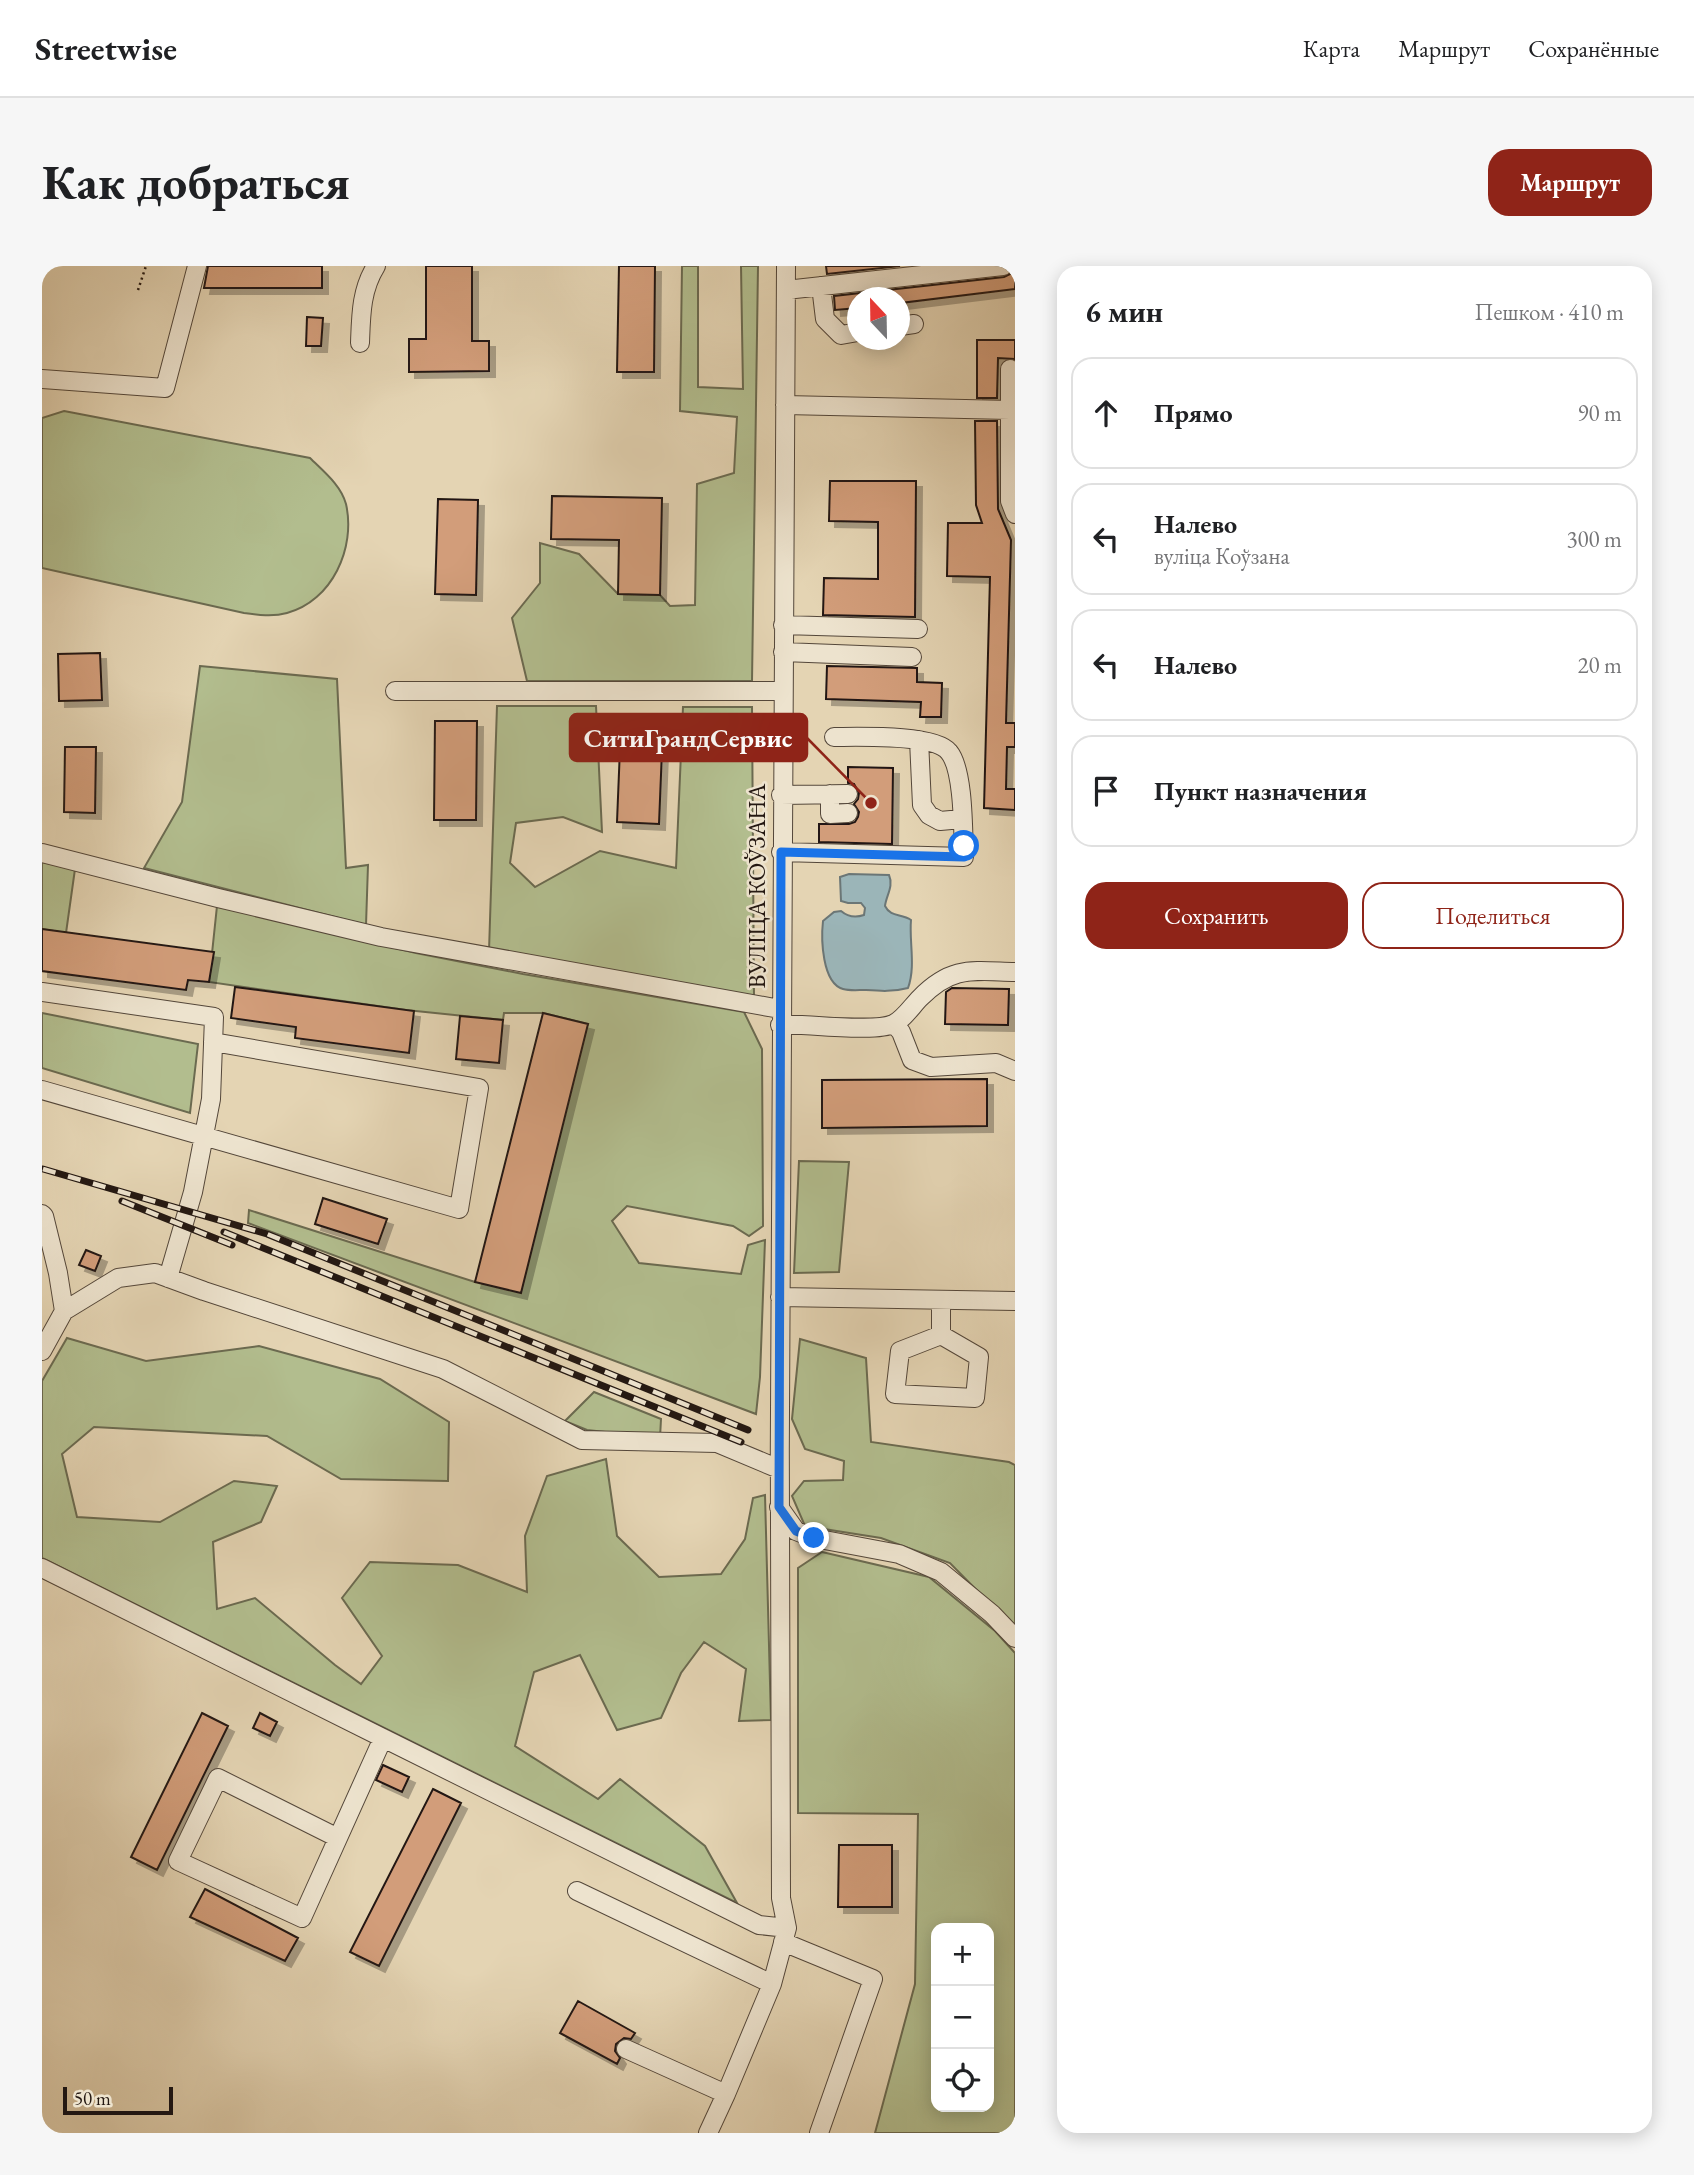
<!DOCTYPE html>
<html lang="ru">
<meta charset="utf-8">
<style>
:root{--surface:#fff;--page:#f6f6f6;--text:#202124;--muted:#757577;--line:#e0e0e0;--accent:#8f2418}
body{margin:0;font-family:"EB Garamond",serif;background:var(--page);color:var(--text)}
.controls{position:absolute;right:21px;bottom:21px;display:grid;overflow:hidden;border-radius:14px;box-shadow:0 4px 18px #0003}
.controls button{width:63px;height:63px;display:grid;place-items:center;padding:0;border:0;border-bottom:2px solid var(--line);background:var(--surface);color:var(--text);font:35px sans-serif}
.compass{position:absolute;left:805px;top:21px;width:63px;height:63px;border-radius:50%;background:var(--surface);box-shadow:0 4px 18px #0003;rotate:338deg}
.scale{position:absolute;left:21px;bottom:18px;width:110px;box-sizing:border-box;padding-left:7px;border:4px solid #241812;border-top:0;font-size:19px;line-height:24px;white-space:nowrap;color:#241812;-webkit-text-stroke:5px #ede3ce;paint-order:stroke}
.stop{position:absolute;width:21px;height:21px;margin:-16px;border:5px solid #1a73e8;border-radius:50%;background:#fff}
.stop.end{background:#1a73e8;border-color:#fff;box-shadow:0 2px 7px #0008}
.list{margin:0;padding:0;list-style:none}
h2{display:flex;justify-content:space-between;align-items:center;height:91px;margin:0;padding:0 28px;font-size:30px}
h2 small{font-size:23px;font-weight:400;color:var(--muted)}
.list li{display:grid;grid-template-columns:46px 1fr auto;gap:21px;align-items:center;box-sizing:border-box;height:112px;margin:0 14px 14px;padding:0 14px;border:2px solid var(--line);border-radius:21px}
.list b{display:block;font-size:26px;white-space:nowrap}
.list p{margin:0;font-size:23px;white-space:nowrap;color:var(--muted)}
.list em{font-size:23px;font-style:normal;color:var(--muted)}
.actions{display:flex;gap:14px;padding:21px 28px}
.actions a{flex:1;padding:16px 0;border:2px solid var(--accent);border-radius:21px;text-align:center;font-size:24px;color:var(--accent)}
.actions .main{background:var(--accent);color:#fff}
.icon{flex:none;width:38px;height:38px;fill:none;stroke:currentColor;stroke-width:2;stroke-linecap:round;stroke-linejoin:round}
.map{position:relative;flex:none;width:973px;height:1867px;overflow:hidden;border-radius:21px}
header{display:flex;align-items:center;gap:42px;box-sizing:border-box;height:98px;padding:0 35px;background:var(--surface);border-bottom:2px solid var(--line)}
header strong{font-size:33px}
nav{display:flex;gap:38px;margin-inline-start:auto;font-size:24px}
.intro{display:flex;align-items:center;justify-content:space-between;box-sizing:border-box;height:168px;padding:0 42px}
h1{margin:0;font-size:49px}
.button{padding:18px 32px;border-radius:21px;background:var(--accent);color:#fff;font-size:24px;font-weight:700}
main{display:flex;gap:42px;padding:0 42px}
aside{flex:1;background:var(--surface);border-radius:21px;box-shadow:0 4px 18px #0003}
.map>svg:first-child{display:block}
</style>
<header>
<strong>Streetwise</strong>
<nav><a>Карта</a><a>Маршрут</a><a>Сохранённые</a></nav>
</header>
<div class="intro"><h1>Как добраться</h1><a class="button">Маршрут</a></div>
<main>
<div class="map">
<svg width="973" height="1867" viewBox="0 0 973 1867">
<defs>
<filter id="shadow"><feDropShadow dx="6" dy="6" stdDeviation="0" flood-color="#0004"/></filter>
</defs>
<rect width="100%" height="100%" fill="#e4d4b3"/>
<filter id="stains"><feTurbulence type="fractalNoise" baseFrequency=".00286" numOctaves="4"/><feColorMatrix values="0 0 0 0 .2 0 0 0 0 .09 0 0 0 0 .02 0 0 0 .5 -.17"/></filter>
<radialGradient id="worn" r=".72"><stop offset=".6" stop-color="#630" stop-opacity="0"/><stop offset="1" stop-color="#630" stop-opacity=".3"/></radialGradient>
<path fill="#b2bd8e" stroke="#6b6a50" stroke-width="2" fill-rule="evenodd" d="M640,0H656V121L701,123L699,0H716L710,415H485L470,352L498,317V277L537,288L576,328L618,329L628,340L653,339L655,218L692,207L695,151L638,145Z
M22,145L268,192C281,205 299,219 304,238C314,282 290,335 245,347C231,351 216,349 202,347L0,302V152Z
M158,400L295,413L304,602L326,599L324,659L102,602L140,536Z
M455,440H554L560,566L521,551L474,557L468,597L493,621L558,585L634,602L641,441H710L712,731L447,685Z
M0,596L33,603L24,667L0,663Z
M175,640L374,687L481,708L702,746L720,783L721,960L707,970L691,960L585,940L570,955L597,997L699,1008L706,979L723,974L718,1111L714,1148L206,957L207,944L433,1016L546,758L501,747H462L461,754L364,744L167,716Z
M0,747L156,778L148,847L0,802Z
M757,895L807,896L797,1006L752,1007Z
M25,1072L104,1095L217,1080L338,1113L407,1156L406,1215L299,1213L225,1170L52,1161L20,1188L35,1251L118,1256L192,1215L235,1220L219,1256L171,1276L175,1343L213,1332L293,1399L319,1418L340,1390L300,1332L328,1296L416,1299L485,1326L483,1270L505,1210L564,1193L575,1270L617,1311L679,1308L703,1273L711,1232L723,1229L729,1454L697,1455L704,1403L662,1376L639,1407L619,1452L575,1464L538,1389L492,1406L473,1480L556,1533L578,1513L663,1580L695,1637L0,1292V1115Z
M758,1073L824,1092L829,1176L967,1196L973,1199V1363L908,1297L839,1272L763,1260L750,1230L762,1215L801,1214L802,1195L763,1183L750,1153Z
M552,1126L619,1153L618,1172L545,1164L523,1155Z
M780,1286L887,1311L953,1365L973,1387V1867H833L873,1718L876,1548L756,1547V1302ZM894,1662H947V1841H894Z"/>
<path fill="#9bb5b8" stroke="#6b7676" stroke-width="2" d="M807,608L847,609C852,620 844,630 843,640C849,652 859,647 869,654C867,676 874,700 866,722C851,726 838,725 823,724C816,724 808,725 801,723C780,717 779,673 781,655L792,646L799,645C806,651 813,652 822,649L823,642L819,637H806L799,635L798,611Z"/>
<path fill="#d29d7a" stroke="#241812" stroke-width="2" filter="url(#shadow)" d="M166,0H280V22H162Z
M384,0H430V75H447V105L367,106V73H384Z
M577,0H613L612,106H575Z
M784,0H858L785,8Z
M970,7H973V23L858,37V32H816V42L793,44L792,30L962,11Z
M265,51L281,52L279,80H264Z
M935,74H973V93L956,92L955,132H935Z
M933,155H955L956,243L969,274L964,457H973V481H965L964,523H973V544L942,542L948,311L905,310L906,257H940L934,239Z
M788,215H874L873,351L781,349L782,312L836,313V256L787,255Z
M510,230L620,232L618,329L576,328L577,274L509,273Z
M396,233L436,234L434,329L393,328Z
M58,387L60,434L17,435L16,388Z
M785,400L875,402V416L900,417L899,451H878L879,436L784,433Z
M393,455H435L434,554H392Z
M579,457L621,459L617,558L575,556Z
M23,481H54L53,547L22,546Z
M806,501L851,502L850,578L777,576V558H807L813,556L816,551L817,546L812,538L816,533L817,527L812,518L806,517Z
M0,663L172,686L167,716L146,714L144,724L0,705Z
M193,721L372,745L367,787L253,772L254,761L189,752Z
M910,722L967,723L966,759L903,758L904,726Z
M501,747L546,758L479,1027L433,1016Z
M418,750L461,754L457,797L414,793Z
M945,813V860L780,862V814Z
M281,932L345,953L336,978L273,958Z
M44,984L59,990L53,1005L37,999Z
M160,1447L186,1460L115,1604L89,1591Z
M218,1447L235,1456L228,1470L211,1462Z
M341,1499L367,1511L360,1526L334,1514Z
M391,1523L419,1537L337,1700L308,1686Z
M797,1579H850V1641H796Z
M163,1623L256,1672L243,1695L148,1651Z
M536,1735L593,1767L589,1773L582,1772L574,1778L573,1785L578,1792L575,1798L518,1767Z"/>
<g fill="none" stroke-linecap="round" stroke-linejoin="round">
<defs>
<path id="minor" d="M779,20L783,53L799,69L816,66
M744,24L961,0
M858,60L872,58
M318,77C319,49 319,24 334,0
M0,113L123,122L155,0
M968,136V103
M971,136H968V235L973,248
M743,139L968,144
M741,359L876,363
M741,386L870,391
M353,425H740
M877,474L880,539L887,549L898,555L920,553
M788,528V548L806,547
M739,529L806,528
M739,586L922,591C921,566 922,504 907,486C893,468 815,471 792,471
M0,587L176,632L339,671L738,743
M0,726L172,751L169,833L151,926L126,1012
M852,758L859,766L870,794L889,801L954,797L973,805
M738,759C764,757 833,767 851,758C861,754 870,740 878,732C910,699 931,705 973,706
M0,824L417,943L437,822L171,776
M0,948L2,950L16,1007L22,1045
M738,1031L973,1035
M899,1069L937,1091L933,1132L853,1128L858,1085L899,1069V1034
M0,1085L22,1045L76,1012L113,1007L162,1025L401,1103L540,1174L675,1177L737,1203
M737,1241L754,1265L772,1272L857,1288L899,1306L950,1348L973,1372
M0,1302L341,1472
M296,1572L176,1512L136,1595L260,1652L341,1472L717,1659L745,1662L739,1632C736,1088 739,544 744,0
M535,1625L730,1718L745,1662
M741,1676L831,1713L777,1867
M584,1783L684,1828L730,1718
M666,1867L684,1828"/>
</defs>
<use href="#minor" stroke="#54473a" stroke-width="20"/>
<path stroke="#241812" stroke-width="2.5" stroke-dasharray="2 3.5" stroke-linecap="butt" d="M96,24L104,0"/>
<use href="#minor" stroke="#ede3ce" stroke-width="18"/>
<defs>
<path id="rail" d="M1,903L225,968L706,1164
M80,935L190,979
M182,966L699,1176"/>
</defs>
<use href="#rail" stroke="#241812" stroke-width="7"/>
<use href="#rail" stroke="#ede3ce" stroke-width="4.5" stroke-dasharray="13" stroke-linecap="butt"/>
</g>
<g fill="none" stroke-linecap="round" stroke-linejoin="round">
<path stroke="#1a73e8" stroke-width="9" d="M772,1272L754,1265L737,1241L739,586L922,591V580"/>
</g>
<g text-anchor="middle" dominant-baseline="central" stroke-width="5" stroke-linejoin="round" paint-order="stroke">
<g font-size="24" fill="#241812" stroke="#ede3ce">
<text transform="translate(714 620) rotate(-90)">ВУЛІЦА КОЎЗАНА</text>
</g>
</g>
<path fill="none" stroke="#8f2418" stroke-width="2.5" d="M829 537L765 472"/>
<circle fill="#8f2418" stroke="#ede3ce" stroke-width="2.5" cx="829" cy="537" r="7"/>
<rect fill="#8f2418" stroke="#8f2418" stroke-width="2.5" x="528" y="448" width="237" height="47" rx="7"/>
<g font-size="26" text-anchor="middle" font-weight="bold" fill="#fff">
<text x="646" y="481">СитиГрандСервис</text>
</g>
<rect width="100%" height="100%" filter="url(#stains)"/>
<rect width="100%" height="100%" fill="url(#worn)"/>
</svg>
<div class="controls">
<button>+</button>
<button>−</button>
<button><svg class="icon" aria-label="locate" viewBox="0 0 24 24"><circle cx="12" cy="12" r="6"/><path d="M12 2v4M12 18v4M2 12h4M18 12h4"/></svg></button>
</div>
<svg class="compass" viewBox="-18 -18 36 36"><path d="M0-13l5 13h-10z" fill="#e53935"/><path d="M0 13l5-13h-10z" fill="#757577"/></svg>
<div class="scale">50 m</div>
<div class="stop" style="left:922px;top:580px"></div>
<div class="stop end" style="left:772px;top:1272px"></div>
</div>
<aside>
<h2>6 мин<small>Пешком · 410 m</small></h2>
<ul class="list">
<li><svg class="icon" aria-label="ahead" viewBox="0 0 24 24"><path d="M12 20V5M6 11l6-6 6 6"/></svg><div><b>Прямо</b></div><em>90 m</em></li>
<li><svg class="icon" aria-label="left" viewBox="0 0 24 24"><path d="M17 20v-9H6M10 6l-5 5 5 5"/></svg><div><b>Налево</b><p>вуліца Коўзана</p></div><em>300 m</em></li>
<li><svg class="icon" aria-label="left" viewBox="0 0 24 24"><path d="M17 20v-9H6M10 6l-5 5 5 5"/></svg><div><b>Налево</b></div><em>20 m</em></li>
<li><svg class="icon" aria-label="arrive" viewBox="0 0 24 24"><path d="M6 21V4h12l-3 4 3 4H6"/></svg><div><b>Пункт назначения</b></div></li>
</ul>
<div class="actions"><a class="main">Сохранить</a><a>Поделиться</a></div>
</aside>
</main>
